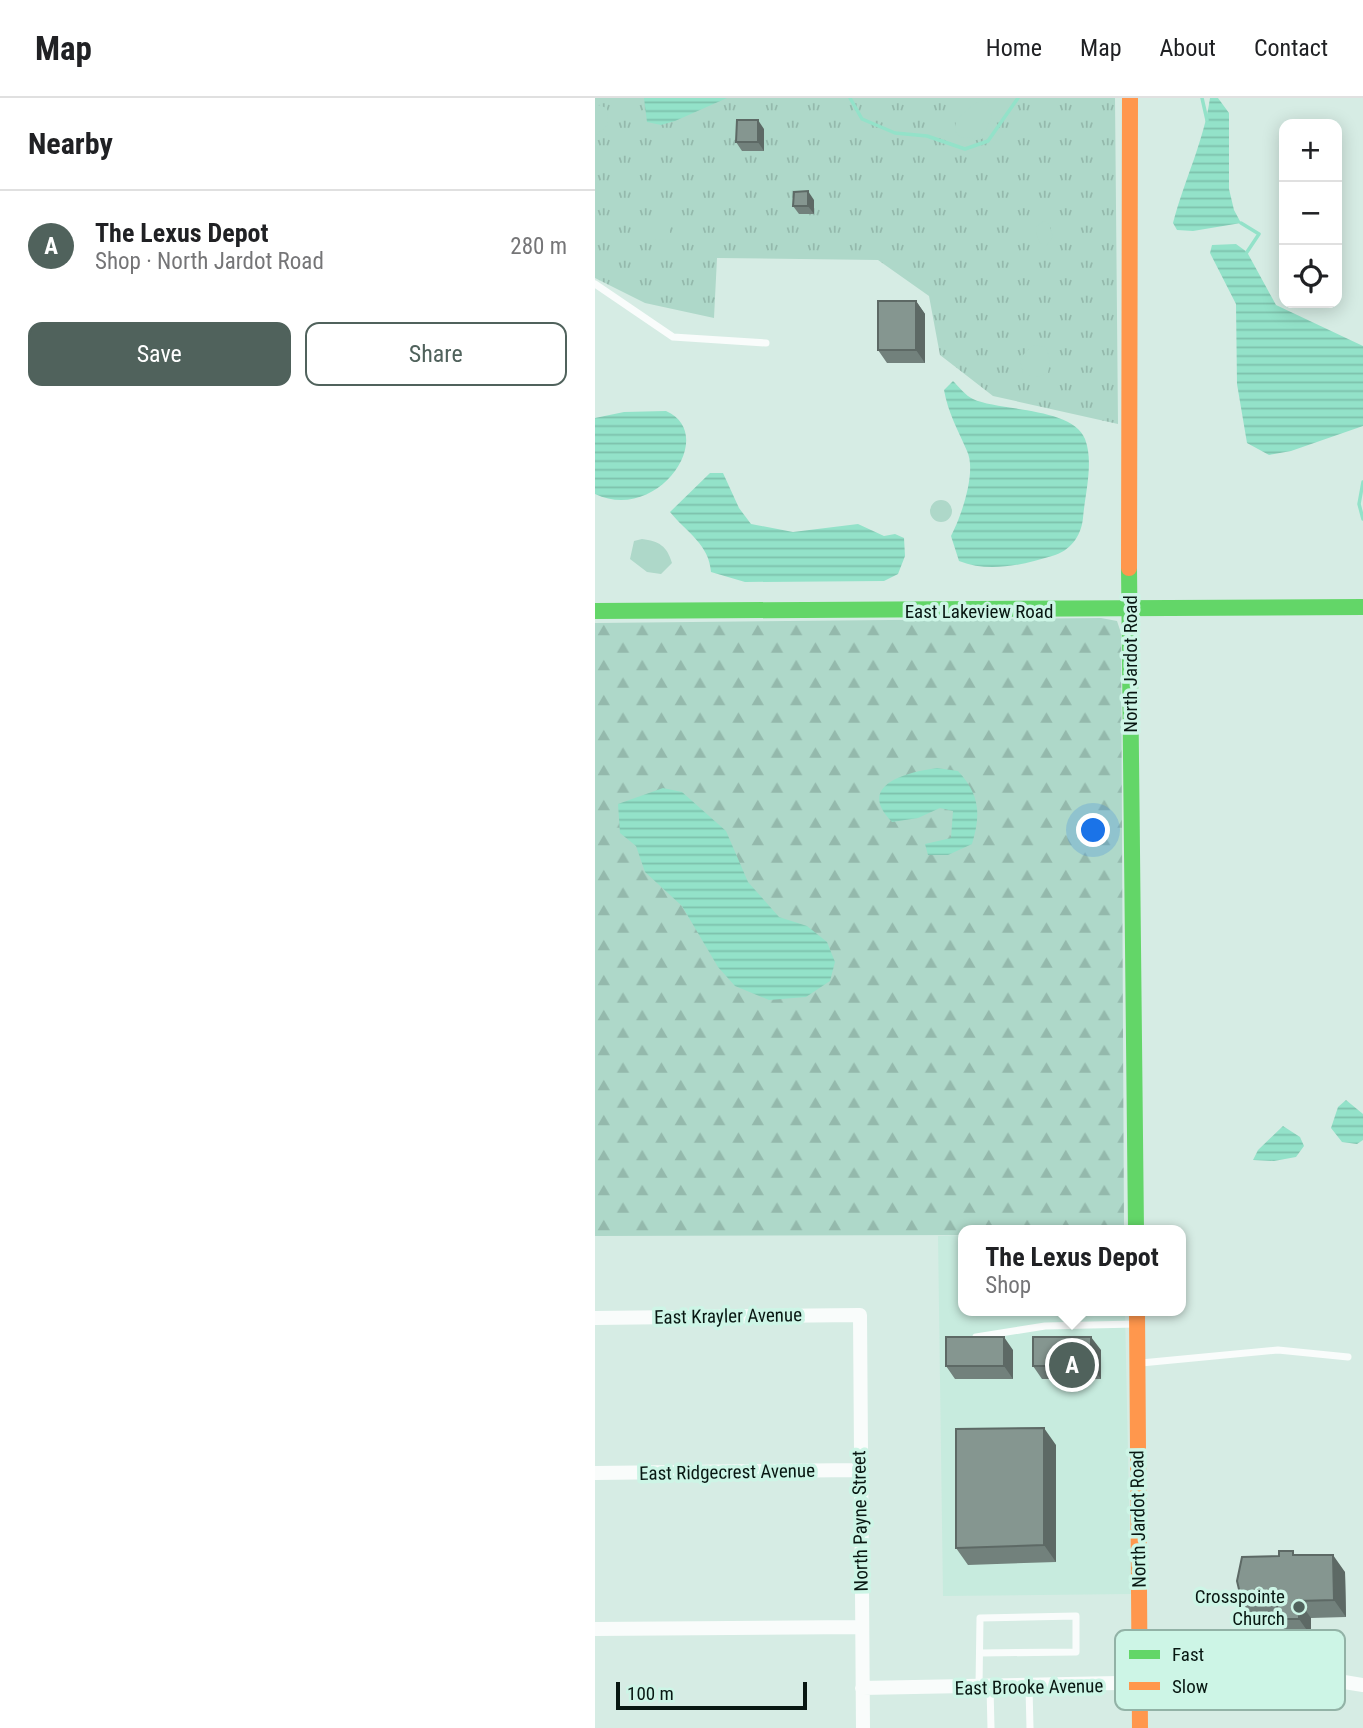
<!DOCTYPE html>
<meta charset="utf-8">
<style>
:root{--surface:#fff;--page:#f2f2f2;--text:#202124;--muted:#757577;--line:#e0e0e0;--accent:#50625c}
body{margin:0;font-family:"Roboto Condensed",sans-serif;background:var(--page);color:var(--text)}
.controls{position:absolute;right:21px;top:21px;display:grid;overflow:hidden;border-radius:14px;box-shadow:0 4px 18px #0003}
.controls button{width:63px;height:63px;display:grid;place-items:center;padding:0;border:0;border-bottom:2px solid var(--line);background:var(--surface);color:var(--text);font:35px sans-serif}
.scale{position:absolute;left:21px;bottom:18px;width:191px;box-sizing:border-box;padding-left:7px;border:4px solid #081712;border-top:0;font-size:19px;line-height:24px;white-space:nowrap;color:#081712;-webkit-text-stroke:5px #cdf5e6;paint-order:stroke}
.you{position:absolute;left:499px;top:733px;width:24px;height:24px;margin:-18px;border:5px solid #fff;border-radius:50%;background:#1a73e8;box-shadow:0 0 0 10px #1a73e833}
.badge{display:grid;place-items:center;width:46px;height:46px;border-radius:50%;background:var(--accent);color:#fff;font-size:23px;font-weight:700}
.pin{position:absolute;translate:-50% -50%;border:4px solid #fff;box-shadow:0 2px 7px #0006}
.popup{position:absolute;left:363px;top:1127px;width:228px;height:91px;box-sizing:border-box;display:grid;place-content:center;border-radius:14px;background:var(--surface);filter:drop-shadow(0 2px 5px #0005);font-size:23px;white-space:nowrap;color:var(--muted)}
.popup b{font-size:26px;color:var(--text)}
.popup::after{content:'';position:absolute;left:50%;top:100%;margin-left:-14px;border:14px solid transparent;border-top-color:var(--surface)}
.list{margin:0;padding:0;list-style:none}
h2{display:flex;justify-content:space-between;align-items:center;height:91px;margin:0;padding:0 28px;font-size:30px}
h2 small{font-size:23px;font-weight:400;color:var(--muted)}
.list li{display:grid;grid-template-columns:46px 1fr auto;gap:21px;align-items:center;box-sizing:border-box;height:112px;padding:0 28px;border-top:2px solid var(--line)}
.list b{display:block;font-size:26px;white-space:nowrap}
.list p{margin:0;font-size:23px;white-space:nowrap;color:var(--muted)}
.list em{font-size:23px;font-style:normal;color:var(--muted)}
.actions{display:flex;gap:14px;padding:21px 28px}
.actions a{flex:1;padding:16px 0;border:2px solid var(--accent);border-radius:14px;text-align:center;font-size:24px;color:var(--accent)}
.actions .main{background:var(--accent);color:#fff}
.icon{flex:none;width:38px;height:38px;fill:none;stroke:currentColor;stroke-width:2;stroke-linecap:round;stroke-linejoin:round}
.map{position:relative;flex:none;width:768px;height:1630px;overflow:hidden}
header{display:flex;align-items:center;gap:42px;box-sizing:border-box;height:98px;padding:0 35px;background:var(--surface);border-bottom:2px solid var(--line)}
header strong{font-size:33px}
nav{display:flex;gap:38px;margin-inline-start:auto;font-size:24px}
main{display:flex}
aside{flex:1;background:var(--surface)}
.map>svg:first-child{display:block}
</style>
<header>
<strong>Map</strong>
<nav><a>Home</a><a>Map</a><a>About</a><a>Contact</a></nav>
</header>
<main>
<aside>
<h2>Nearby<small></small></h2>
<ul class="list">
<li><span class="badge">A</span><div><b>The Lexus Depot</b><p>Shop · North Jardot Road</p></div><em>280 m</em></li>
</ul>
<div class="actions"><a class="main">Save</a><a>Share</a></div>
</aside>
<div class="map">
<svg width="768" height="1630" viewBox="0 0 768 1630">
<defs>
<pattern id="grass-tufts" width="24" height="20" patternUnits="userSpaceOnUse" patternTransform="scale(1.75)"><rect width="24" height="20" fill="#aed8c9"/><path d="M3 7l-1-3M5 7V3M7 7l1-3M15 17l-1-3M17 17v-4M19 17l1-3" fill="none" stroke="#94b9ac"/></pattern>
<pattern id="forest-firs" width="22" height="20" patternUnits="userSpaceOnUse" patternTransform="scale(1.75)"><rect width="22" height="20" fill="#aed8c9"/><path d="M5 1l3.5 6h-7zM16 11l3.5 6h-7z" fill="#94b9ac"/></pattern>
<pattern id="water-rules" width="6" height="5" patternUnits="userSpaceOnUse" patternTransform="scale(1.75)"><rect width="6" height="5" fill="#93e2c9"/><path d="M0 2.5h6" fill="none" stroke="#7dc1ac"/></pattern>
</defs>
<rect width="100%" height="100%" fill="#d6ece4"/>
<path fill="#c7ebde" d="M368,1137V1213H530L536,1496L348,1498L343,1138Z"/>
<path fill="url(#grass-tufts)" d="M0,0H520L523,326L398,298L345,257L334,198L283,162L122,160L119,220L50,205L0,180Z"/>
<path fill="url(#forest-firs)" d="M506,520L522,523L526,535L529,1132H368V1137L0,1138V525Z"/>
<path fill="#aed8c9" d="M392,1L397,19L387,41L365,39L360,33L361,22L379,6Z
M0,6L12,10L13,27L0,38Z
M58,107H75V142L58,141Z
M449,123L454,126L458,139L451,148L445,145L441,135L442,128Z
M438,247L451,249L455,262L453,275L442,279L428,277L425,260Z
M335 413a11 11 0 1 1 22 0a11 11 0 1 1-22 0Z
M47,441C64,443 72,448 77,465L66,476L52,474L35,461L39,443Z"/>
<path fill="url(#water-rules)" d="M49,0H132L80,23L66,27L52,24Z
M615,0H623L634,15V91L639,112L646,125L598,133L582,132L578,125C589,83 609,43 615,0Z
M641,146L652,154L681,207L768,248V328L696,353L674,357L652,345L642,286L641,206L615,155L617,147Z
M358,283C363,288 371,298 378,301C403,313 478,309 490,341C499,364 490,396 488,420C486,439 475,453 457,458C427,467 394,475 364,463L356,438C366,419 382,374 372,353C363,332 353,315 349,292Z
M71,313C124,336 63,426 0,396V320L29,314Z
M115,375H128L144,410L156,426L198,434L263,426L289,438L300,436L309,440L310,458L303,476L289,483L150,484L116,474C114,446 92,435 75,414Z
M342,670L363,673C385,697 386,716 377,746L353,757H333L330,746L356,740L358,713L345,710L323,720L297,724C260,687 312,674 342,670Z
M68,690L87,694L131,733L153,784L184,819L212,828L232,844L240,864L235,883L211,899L174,902L140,888L123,869L87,808L50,774L41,748L25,735L23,706Z
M751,1002L768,1016V1042L762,1046L747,1044L736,1030L743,1009Z
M688,1028L705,1039L709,1048L701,1059L679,1063L658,1062L663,1052Z"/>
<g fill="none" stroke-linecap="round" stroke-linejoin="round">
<path stroke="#93e2c9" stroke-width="3.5" d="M255,0L267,21L300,35L332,38L370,51L393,43L423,0
M607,0L612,22
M646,125L664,136L652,154
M768,384L764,406L768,421"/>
<path stroke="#f9fcfb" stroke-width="7" d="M0,186L78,239L171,245
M381,1239L450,1228L541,1226
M546,1265L683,1252L753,1259
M384,1588L385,1520L481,1518V1554L385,1555
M395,1589L396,1630
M434,1589L435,1630"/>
<path stroke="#f9fcfb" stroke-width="14" d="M0,1220L265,1217L268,1630
M0,1375L264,1372
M0,1531L266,1529
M267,1590L731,1581L768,1587"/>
<path stroke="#63d668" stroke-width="16" d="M534,470L541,1132
M0,513L768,509"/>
<path stroke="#ff974d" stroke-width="16" d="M534,470L535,0
M542,1213L545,1630"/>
</g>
<path fill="#72817c" d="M169,31V53H147L141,44Z
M219,102V116H204L198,108Z
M321,203L330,216V265H292L283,252Z
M418,1252V1281H360L351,1268Z
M506,1252V1281H447L438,1268Z
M461,1347V1464L373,1467L361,1450Z
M701,1457L750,1474L751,1519L716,1520V1538H694L682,1521L659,1522L647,1504Z"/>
<path fill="#5d6965" d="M163,22L169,31V53L163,44Z
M213,93L219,102V116L213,108Z
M321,203L330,216V265L321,252Z
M409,1239L418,1252V1281L409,1268Z
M496,1239L506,1252V1281L496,1268Z
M449,1330L461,1347V1464L449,1447Z
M738,1457L750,1474L751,1519L739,1502Z
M704,1503L716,1520V1538L704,1521Z"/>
<path fill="#859690" stroke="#5d6965" stroke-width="2" d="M142,22H163V44H141Z
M213,93V108H198L199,94Z
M283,203H321V252H283Z
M351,1239H409V1268H351Z
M438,1239H496V1268H438Z
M449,1330V1447L361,1450V1331Z
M684,1453H698V1457H738L739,1502L704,1503V1521H682V1504H647L642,1483L647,1459L684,1458Z"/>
<circle fill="#50625c" stroke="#cdf5e6" stroke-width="2.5" cx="704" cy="1509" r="7"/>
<g text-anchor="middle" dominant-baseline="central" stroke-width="7" stroke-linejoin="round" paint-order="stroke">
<g font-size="19" fill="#081712" stroke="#cdf5e6">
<text x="384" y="513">East Lakeview Road</text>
<text transform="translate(535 566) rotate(-90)">North Jardot Road</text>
<text transform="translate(133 1218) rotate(-1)">East Krayler Avenue</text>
<text transform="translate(132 1374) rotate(-1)">East Ridgecrest Avenue</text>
<text transform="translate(543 1421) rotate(-91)">North Jardot Road</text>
<text transform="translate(265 1423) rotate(-91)">North Payne Street</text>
<text transform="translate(434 1589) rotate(-1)">East Brooke Avenue</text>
</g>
<g font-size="19" fill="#081712" stroke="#cdf5e6" text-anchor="end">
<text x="690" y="1498">Crosspointe<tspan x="690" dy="22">Church</tspan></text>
</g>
</g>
<rect x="520" y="1532" width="230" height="80" rx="10" fill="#cdf5e6" stroke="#92b2a6" stroke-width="2"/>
<rect x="534" y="1552" width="31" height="9" fill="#63d668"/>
<rect x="534" y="1584" width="31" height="8" fill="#ff974d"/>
<g font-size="19" fill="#081712">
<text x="577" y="1563">Fast</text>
<text x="577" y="1595">Slow</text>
</g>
</svg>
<div class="controls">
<button>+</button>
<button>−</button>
<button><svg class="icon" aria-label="locate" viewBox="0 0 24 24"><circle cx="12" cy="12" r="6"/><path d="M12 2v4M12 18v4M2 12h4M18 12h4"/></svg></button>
</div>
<div class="scale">100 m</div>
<div class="you"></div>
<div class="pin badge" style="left:477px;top:1267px">A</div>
<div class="popup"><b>The Lexus Depot</b>Shop</div>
</div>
</main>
